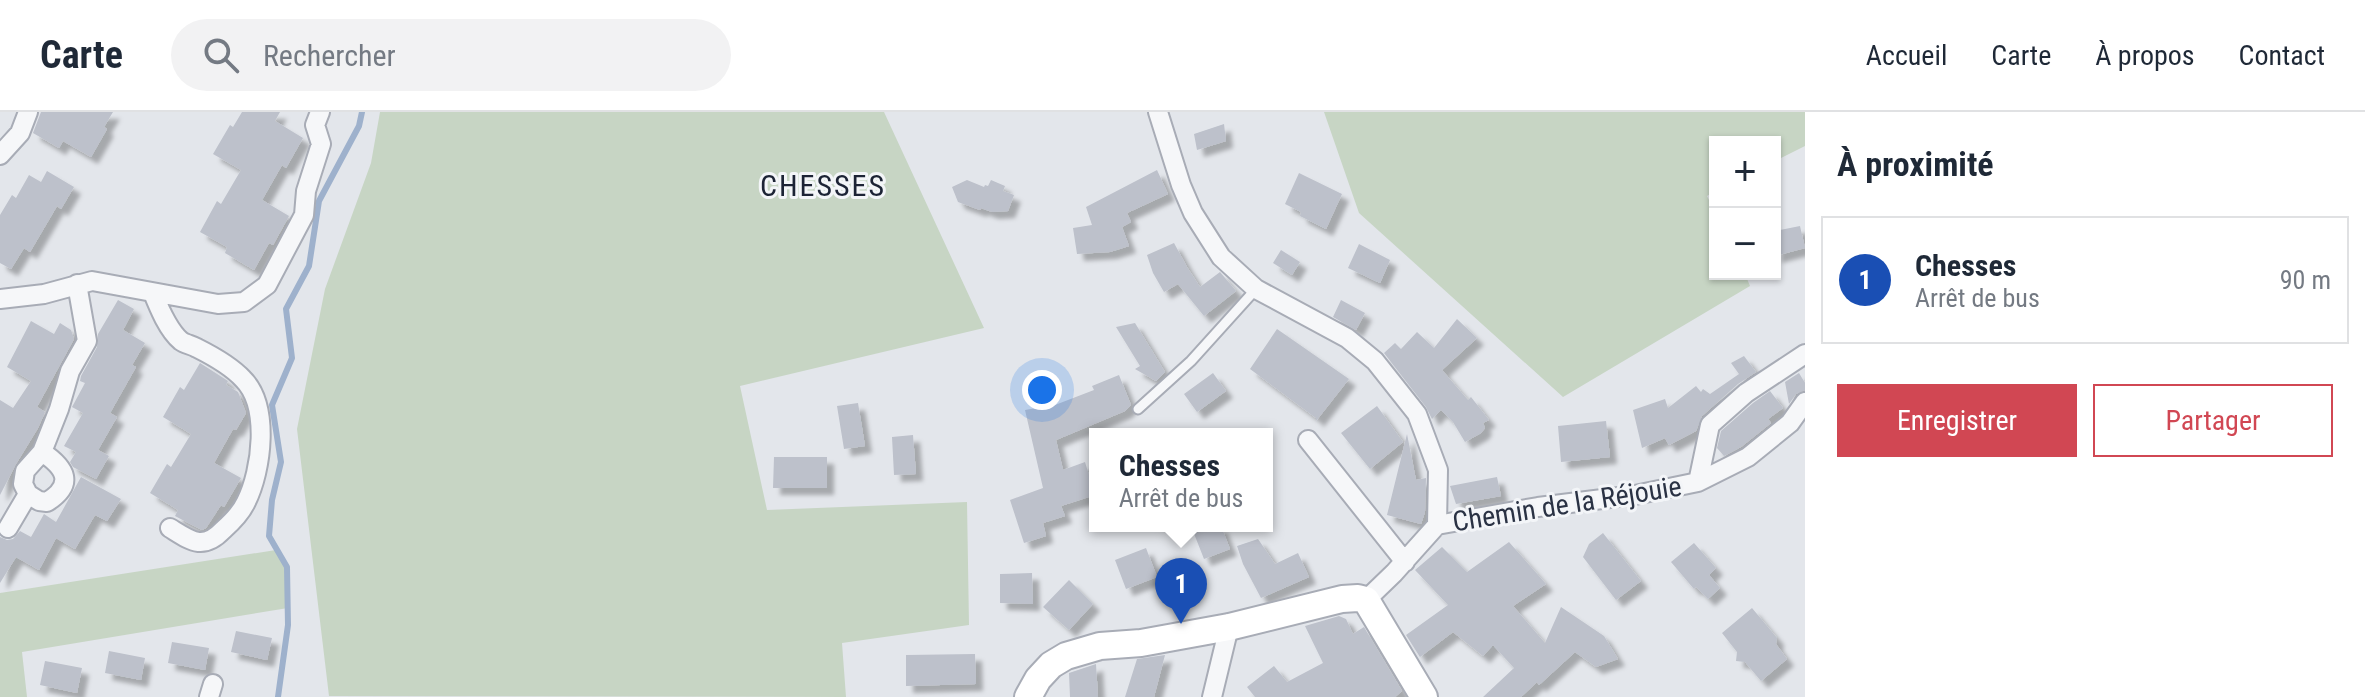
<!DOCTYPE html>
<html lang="fr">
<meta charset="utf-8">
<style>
:root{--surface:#fff;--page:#f2f2f3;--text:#1f2937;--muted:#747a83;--line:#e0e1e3;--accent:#d14753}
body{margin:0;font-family:"Roboto Condensed",sans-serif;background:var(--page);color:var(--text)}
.controls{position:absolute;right:24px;top:24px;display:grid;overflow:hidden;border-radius:0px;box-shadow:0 2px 6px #0004}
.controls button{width:72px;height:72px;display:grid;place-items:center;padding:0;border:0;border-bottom:2px solid var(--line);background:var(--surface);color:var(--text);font:40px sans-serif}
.you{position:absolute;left:1042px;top:278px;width:28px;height:28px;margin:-20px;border:6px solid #fff;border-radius:50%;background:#1a73e8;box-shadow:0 0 0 12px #1a73e833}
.badge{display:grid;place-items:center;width:52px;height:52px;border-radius:50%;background:var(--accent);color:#fff;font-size:26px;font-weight:700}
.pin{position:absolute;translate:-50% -66px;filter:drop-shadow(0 2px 4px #0008)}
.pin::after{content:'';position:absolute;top:42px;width:28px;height:24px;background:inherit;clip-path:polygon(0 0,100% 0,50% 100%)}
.popup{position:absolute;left:1089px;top:316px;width:184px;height:104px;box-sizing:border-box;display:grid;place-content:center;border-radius:0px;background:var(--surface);filter:drop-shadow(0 2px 6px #0005);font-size:26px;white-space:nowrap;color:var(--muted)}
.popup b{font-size:30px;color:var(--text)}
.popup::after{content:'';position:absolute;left:50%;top:100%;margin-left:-16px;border:16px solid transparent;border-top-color:var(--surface)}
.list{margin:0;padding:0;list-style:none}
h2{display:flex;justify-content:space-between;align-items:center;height:104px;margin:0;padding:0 32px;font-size:34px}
h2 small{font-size:26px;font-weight:400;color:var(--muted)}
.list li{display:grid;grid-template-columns:52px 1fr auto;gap:24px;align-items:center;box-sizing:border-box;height:128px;margin:0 16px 16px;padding:0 16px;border:2px solid var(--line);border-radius:0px}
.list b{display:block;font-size:30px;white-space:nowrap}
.list p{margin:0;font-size:26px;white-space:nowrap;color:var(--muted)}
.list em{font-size:26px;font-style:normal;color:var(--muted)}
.actions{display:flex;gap:16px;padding:24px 32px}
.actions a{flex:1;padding:18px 0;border:2px solid var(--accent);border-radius:0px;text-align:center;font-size:28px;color:var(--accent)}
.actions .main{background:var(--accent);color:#fff}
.icon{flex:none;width:44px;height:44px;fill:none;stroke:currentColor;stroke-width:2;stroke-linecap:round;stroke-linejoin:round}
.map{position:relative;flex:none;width:1805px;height:585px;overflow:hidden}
header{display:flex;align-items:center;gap:48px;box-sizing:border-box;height:112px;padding:0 40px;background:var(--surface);border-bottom:2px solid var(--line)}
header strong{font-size:38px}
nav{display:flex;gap:44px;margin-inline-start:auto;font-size:28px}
.search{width:560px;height:72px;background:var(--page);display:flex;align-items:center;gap:20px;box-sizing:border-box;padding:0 28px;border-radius:44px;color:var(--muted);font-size:30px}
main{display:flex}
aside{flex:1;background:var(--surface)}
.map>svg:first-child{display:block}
</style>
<header>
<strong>Carte</strong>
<div class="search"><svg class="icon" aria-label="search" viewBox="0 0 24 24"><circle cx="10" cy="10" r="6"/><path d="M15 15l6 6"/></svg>Rechercher</div>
<nav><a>Accueil</a><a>Carte</a><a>À propos</a><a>Contact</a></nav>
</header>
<main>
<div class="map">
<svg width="1805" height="585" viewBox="0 0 1805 585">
<defs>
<filter id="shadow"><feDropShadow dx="7" dy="7" stdDeviation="2" flood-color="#0004"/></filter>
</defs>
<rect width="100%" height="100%" fill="#e3e6eb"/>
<path fill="#c7d5c4" d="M380,0H884L984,216L740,274L767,398L967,390L969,513L842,531L846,585L329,584L297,317L325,177L371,51Z
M1324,0H1805V34L1775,49V30H1715V79L1707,84L1715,100V162H1745L1750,174L1563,285L1359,101Z
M276,438L287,455L288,496L22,540L27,585H0V481Z"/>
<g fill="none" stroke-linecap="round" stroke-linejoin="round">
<path stroke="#9eb1cc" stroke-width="6" d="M278,585L288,513L287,455L269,424L272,388L281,350L272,293L292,246L286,197L309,154L319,89L359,14L362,0"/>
</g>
<path fill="#bdc1cb" filter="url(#shadow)" d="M41,0H113L104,15L107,17L91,45L63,29L59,36L33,21Z
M242,0H280L275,9L303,26L286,56L282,53L262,88L289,104L273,133L269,131L254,158L225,141L227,135L200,120L217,89L221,92L241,58L213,42L230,13L233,15Z
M1224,12L1226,29L1197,38L1194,22Z
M1157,58L1168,82L1127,101L1131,110L1122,115L1129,134L1110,140L1077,142L1073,116L1092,113L1086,95Z
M47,59L74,75L61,97L57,94L30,140L24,136L11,157L0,151V103L12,83L16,86L29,63L41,70Z
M1299,61L1342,82L1326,117L1300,104L1301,100L1285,92Z
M967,68L984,75L985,73L988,74L991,68L1005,74L1003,79L1014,83L1008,99L992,100L981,96L980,98L958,90L952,75Z
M1800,114L1805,136L1775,144V119Z
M1174,131L1187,155L1200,175L1220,160L1236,179L1204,204L1178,172L1164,180L1153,161L1147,143Z
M1359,132L1390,148L1380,171L1348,156Z
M1281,138L1300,150L1292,163L1273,151Z
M118,188L134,197L123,218L145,231L132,253L136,255L110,301L117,305L98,338L109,344L96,367L73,355L70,350L76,340L64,334L83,301L72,295L85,271L80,269L81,264L97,235L98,222Z
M1341,188L1365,201L1356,218L1333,205Z
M1457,207L1477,226L1442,258L1468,288L1471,285L1489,308L1483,311L1485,316L1481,321L1465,330L1453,310L1441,298L1432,307L1426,295L1384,241L1395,231L1401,237L1417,220L1434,236Z
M31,209L54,222L60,211L71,218L74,227L37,295L45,300L38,316L16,352L0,383V288L13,296L31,269L7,255Z
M1135,211L1165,260L1156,269L1135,257L1140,254L1116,215Z
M1277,217L1349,267L1316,309V306L1250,257Z
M1744,244L1756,260L1738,272L1702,304L1696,319L1669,333L1665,326L1642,336L1633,298L1665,287L1668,296L1696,274L1701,280L1703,277L1710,282L1739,262L1731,251Z
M200,251L228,269L226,273L238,280L246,301L236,318L233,317L214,351L241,366L224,395L221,393L206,416L202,418L175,404L178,398L150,381L167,352L171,355L191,322L163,305L180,275L184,278Z
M1213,261L1226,279L1197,300L1184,282Z
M1799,261L1805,271V278L1796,282L1789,292L1785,270Z
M1119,263L1131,293L1125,299L1056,328L1063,358L1085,350L1095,383L1061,394L1065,404L1043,411L1046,424L1024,431L1010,388L1043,376L1025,298L1042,295V298L1094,278L1092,274Z
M1770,279L1783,296L1768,307L1771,311L1741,335L1724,344L1717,336L1721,319L1753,291Z
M858,291L865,334L844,337L837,294Z
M1377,294L1403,330L1370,357L1341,321Z
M1606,309L1610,345L1561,350L1558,314Z
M1407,322L1416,368L1426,366L1425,400L1421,412L1387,403Z
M913,323L916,362L894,363L892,325Z
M774,345H827V376H773Z
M81,365L121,387L107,409L95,403L75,437L56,426L39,458L16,445L0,471V425L7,428L13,427L20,419L31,425L44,402L56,410Z
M1497,365L1501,384L1456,392L1450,374Z
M1191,414H1221L1230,437L1204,447Z
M1603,421L1641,469L1616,488L1583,445L1589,432Z
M1258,427L1275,452L1298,441L1309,465L1261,486L1243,452L1237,434Z
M1509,430L1546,472L1513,494L1545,531L1561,495L1604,524L1618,547L1596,555L1575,540L1539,573L1537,570L1521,585H1483L1514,556L1493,533L1483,544L1453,520L1420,545L1406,523L1448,493L1415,458L1442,435L1467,460Z
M1694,431L1716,456L1709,463L1720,476L1708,487L1696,475L1694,477L1671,450Z
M1146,436L1157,465L1126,477L1115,448Z
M1032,461L1033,492L1000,491V462Z
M1069,468L1093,492L1069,518L1043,495Z
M1752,496L1777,526L1776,532L1787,547L1761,569L1745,550L1736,549L1737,540L1722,521Z
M1339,504L1346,507L1353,522L1364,515L1402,579L1395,585H1255L1247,575L1274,554L1287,570L1323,551L1305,514Z
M236,519L272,526L267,548L231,540Z
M172,530L209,536L205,558L168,551Z
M109,539L145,546L141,568L105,561Z
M975,542L976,572L906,574V543Z
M1165,543L1154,585H1125L1137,547Z
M45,549L82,556L77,581L40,573Z
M1096,552L1098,585H1070L1069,561Z"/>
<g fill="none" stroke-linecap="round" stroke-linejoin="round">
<defs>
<path id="lane" d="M1138,297L1191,249L1256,177"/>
<path id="street" d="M1158,0L1181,73L1193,101L1221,145L1256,177L1347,226L1375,249L1417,302L1438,358L1437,413L1394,461L1366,488
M0,43L20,21L28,0
M153,181C159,196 168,218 181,229C185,232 192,233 197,236C213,244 231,254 243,267C270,294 262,358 246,390C241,401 232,410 223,418C203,439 191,429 170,416
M0,187L44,182L92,169L218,192L244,190L267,173L304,103L306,79L321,32L315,13L320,0
M1308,328L1405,450
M42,340C66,356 75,372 47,390L39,389L28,382L23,372L25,359L42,340L59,297L70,259L87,229L77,172
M1698,370L1710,313L1746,281L1805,242
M1437,413L1538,395L1635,383L1698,370L1748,345L1790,311L1805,290
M8,416L28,382
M209,585L213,572
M1212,585L1229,515"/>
<path id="secondary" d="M1028,585L1038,567L1051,553L1066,544L1100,534L1141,531L1229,515L1342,487L1358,486L1366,488L1424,585"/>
</defs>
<use href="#lane" stroke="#a8acb6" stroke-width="13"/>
<use href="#street" stroke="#a8acb6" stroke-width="22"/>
<use href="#secondary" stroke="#a8acb6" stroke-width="30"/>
<use href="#lane" stroke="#f6f7f9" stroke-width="9"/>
<use href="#street" stroke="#f6f7f9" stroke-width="18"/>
<use href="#secondary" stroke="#fff" stroke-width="26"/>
</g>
<g text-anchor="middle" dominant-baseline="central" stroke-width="6" stroke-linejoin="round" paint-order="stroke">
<g font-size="28" fill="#2a3244" stroke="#f3f5f8">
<text transform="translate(1567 392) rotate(-9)">Chemin de la Réjouie</text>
</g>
<g font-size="30" letter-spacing="2" fill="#1c2335" stroke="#f3f5f8">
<text x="823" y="73">CHESSES</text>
</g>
</g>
</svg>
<div class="controls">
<button>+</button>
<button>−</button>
</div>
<div class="you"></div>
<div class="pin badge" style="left:1181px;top:512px;background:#1a4fb4">1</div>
<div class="popup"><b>Chesses</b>Arrêt de bus</div>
</div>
<aside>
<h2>À proximité<small></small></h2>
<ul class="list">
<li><span class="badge" style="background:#1a4fb4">1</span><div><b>Chesses</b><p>Arrêt de bus</p></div><em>90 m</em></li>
</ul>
<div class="actions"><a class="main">Enregistrer</a><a>Partager</a></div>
</aside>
</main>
